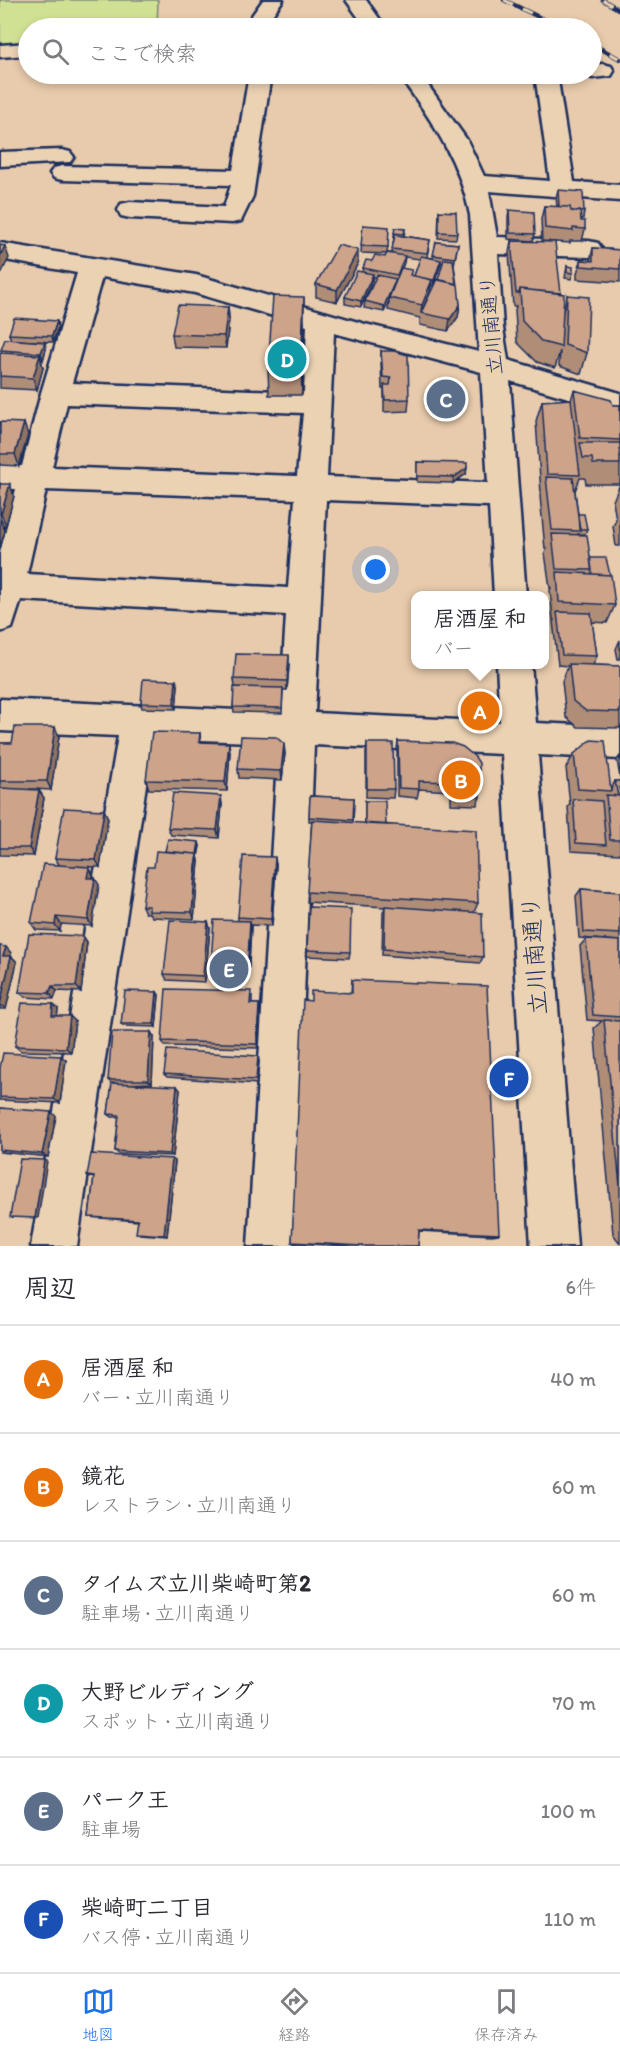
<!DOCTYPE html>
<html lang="ja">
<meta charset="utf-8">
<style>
:root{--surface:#fff;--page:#f2f2f3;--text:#2b2b33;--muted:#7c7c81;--line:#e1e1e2;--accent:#1a73e8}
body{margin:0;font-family:Itim,"Klee One",sans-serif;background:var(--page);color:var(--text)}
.you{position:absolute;left:376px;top:570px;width:21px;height:21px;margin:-15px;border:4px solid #fff;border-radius:50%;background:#1a73e8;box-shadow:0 0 0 9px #1a73e833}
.badge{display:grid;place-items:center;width:39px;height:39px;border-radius:50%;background:var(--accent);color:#fff;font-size:20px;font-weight:700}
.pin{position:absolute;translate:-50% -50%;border:3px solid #fff;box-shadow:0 2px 6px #0006}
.popup{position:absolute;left:411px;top:591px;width:138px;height:78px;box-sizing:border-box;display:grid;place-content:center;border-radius:12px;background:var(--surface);filter:drop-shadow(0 2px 4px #0005);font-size:20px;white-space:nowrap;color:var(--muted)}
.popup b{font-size:22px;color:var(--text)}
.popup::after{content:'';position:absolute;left:50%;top:100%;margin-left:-12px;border:12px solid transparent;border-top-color:var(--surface)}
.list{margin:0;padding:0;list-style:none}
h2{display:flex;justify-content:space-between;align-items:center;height:78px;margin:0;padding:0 24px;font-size:26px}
h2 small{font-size:20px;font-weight:400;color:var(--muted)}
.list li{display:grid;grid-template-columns:39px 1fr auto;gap:18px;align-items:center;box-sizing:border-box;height:108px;padding:0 24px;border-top:2px solid var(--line)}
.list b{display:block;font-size:22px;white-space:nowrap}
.list p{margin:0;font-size:20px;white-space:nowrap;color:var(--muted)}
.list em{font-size:20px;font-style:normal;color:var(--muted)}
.icon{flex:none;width:33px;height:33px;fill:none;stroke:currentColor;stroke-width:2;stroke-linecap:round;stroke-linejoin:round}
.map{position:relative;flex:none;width:620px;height:1246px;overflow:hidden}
.search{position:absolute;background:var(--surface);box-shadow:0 3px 9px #0003;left:18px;right:18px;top:18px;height:66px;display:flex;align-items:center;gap:15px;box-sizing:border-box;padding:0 21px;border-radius:33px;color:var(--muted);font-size:22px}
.sheet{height:726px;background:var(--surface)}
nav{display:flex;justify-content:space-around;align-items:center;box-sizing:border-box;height:84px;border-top:2px solid var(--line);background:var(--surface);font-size:16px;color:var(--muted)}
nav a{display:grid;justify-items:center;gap:3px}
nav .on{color:var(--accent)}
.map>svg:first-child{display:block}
</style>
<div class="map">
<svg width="620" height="1246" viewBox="0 0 620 1246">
<rect width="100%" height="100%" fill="#e8cbac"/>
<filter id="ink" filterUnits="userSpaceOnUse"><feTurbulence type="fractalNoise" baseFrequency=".0167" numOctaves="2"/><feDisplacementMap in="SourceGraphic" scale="12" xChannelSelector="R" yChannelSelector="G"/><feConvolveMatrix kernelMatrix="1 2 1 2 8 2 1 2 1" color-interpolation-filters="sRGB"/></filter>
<g filter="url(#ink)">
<path fill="#d1e194" stroke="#768879" stroke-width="1.5" d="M0,0H158L157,28H28V42L0,44Z"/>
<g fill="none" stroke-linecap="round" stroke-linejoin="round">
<defs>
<path id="minor" d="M263,0H283L263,28H243Z
M346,0H366L386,28H366Z
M28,43V55L0,57V45Z
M603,64L611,66L614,71L611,76L592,78L583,74H592V65Z
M249,74H271L253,196L241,221L232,223L130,218L121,216L118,210L121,204L130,202L224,207L231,185L62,180L54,178L50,173L54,168L62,166L233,170Z
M345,74H481L478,79L425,81L467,140L484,176L550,181L535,74H557L574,182L620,185V201L489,191L497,237L589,241L598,243L602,249L598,255L589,257L498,254L503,328L508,360L620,393V413L510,381L526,596H494L489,506L326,500L315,713L500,722L497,664H531L536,723L620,727V759L538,755L577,1246H531L502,754L314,745L294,1246H248L278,743L153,738L77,1246H31L118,736L0,731V699L280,712L286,615L21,600L12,628L0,632V553L16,489H0V465L22,466L41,393L77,273L0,259V243L196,275L365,324L479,352L470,215C460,163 434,123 403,81L348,79ZM102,277L195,293L307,326L304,392L72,383ZM334,333L481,372L488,483L327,477ZM67,404L303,413L297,476L52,467ZM46,490L295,499L288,588L27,574Z
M62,150L70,152L74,157L70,162L0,166V152Z"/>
</defs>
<use href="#minor" stroke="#1b2f5e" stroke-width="5"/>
<use href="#minor" fill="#ebd2b3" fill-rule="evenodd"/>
<defs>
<path id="rail" d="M504,0L561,28
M603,0L620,10
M592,44L620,59"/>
</defs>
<use href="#rail" stroke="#1b2f5e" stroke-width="4.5"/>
<use href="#rail" stroke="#ebd2b3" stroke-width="3" stroke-dasharray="10" stroke-linecap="butt"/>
</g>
<path fill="#b08d77" stroke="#1b2f5e" stroke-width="1.5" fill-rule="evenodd" d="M558,190L584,212L583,219H581V221L585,229L582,241H570V243L542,241L541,219L544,206L557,207L556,197Z
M509,210L535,234L533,241L508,239V217Z
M439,211L457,233L456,239L438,238Z
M363,225L388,247L387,253H392L395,228L405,229L404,236L430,240L427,257L433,258L436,242L458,244L454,265L460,305L458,317L448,331L420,325V318L388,310L389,301L384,312L364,308L365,301L376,277H373L372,281L361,307L345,304V297L362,272L363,268L372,261L385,257L387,254L361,253ZM405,257L420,259L414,276H411L402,268L404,263ZM441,263H443L438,280L433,286Z
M511,241L563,312L567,295L587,353L581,374L559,366L560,351L555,368L537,362L517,342L515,310L516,306H513L509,253Z
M593,248L620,250V282L577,279V273L581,260L590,261Z
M358,263L337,302L316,297V284Z
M567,266L573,273L571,279L565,278Z
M228,307L229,319L226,348L174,347L172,334Z
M304,323L302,395H269L268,369Z
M58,327L53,342L16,340L45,342L46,349L43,360H41L43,368L37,390L0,388V353L2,354L1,350L11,340L9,334Z
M381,351L409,399L408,411L384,412V389H382L381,363Z
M574,390L613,405H620V546H616L613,526L616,520L613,501L620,484H586L585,478H580L575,491L578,514L587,529L585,534H578L615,605L607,623L592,622L597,656L593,665L620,666V728L578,727L566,717L562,681L568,666L558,665L553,622L554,620H553L550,590L551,588H550L545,553L547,549H545L540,496L541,493L536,421L542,401L571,400Z
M0,422L28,435L19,466L0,465Z
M417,462L466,474L453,483L417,482Z
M0,483L14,496L6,525H3L5,531L0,548Z
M620,640V659H618L616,649Z
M289,665L287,690H283L282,713L234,712L233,707L235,687L234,679Z
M178,685L176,709L142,708L141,703Z
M200,733L201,742L230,752L227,791L149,789L146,780Z
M59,736L51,790L31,789L44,798L34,856L0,855V743H12Z
M398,741L480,797L477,805L451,804V791L419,789L417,798L397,796V749Z
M367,743L394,789L393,798L366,797V752Z
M285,753L282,780L239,778L238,769Z
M574,754L611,789L615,781H620V854L571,851L568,807L570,804L566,768Z
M620,756V778L617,760Z
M310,796L354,798L353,823L365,824V801L386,825L478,903L474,912L483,957L480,963L382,955L383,913L385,907L307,902L312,821H309Z
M222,804L219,838L171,835L168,828Z
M104,810L108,818L100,867L61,866L89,867L93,875L92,878L99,885L92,926L61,924L60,931L36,930L31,923L60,866L55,858Z
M200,846L198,856L199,861L194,919L152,917L149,913H145L142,906L154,867L165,851Z
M276,865L272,926L251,925L248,982L212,981L210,975L238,921V917Z
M581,889L620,892V1243L613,1234L594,1028L602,1021L587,1020L580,946L586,939L620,941L579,938L576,896Z
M309,907L350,952L349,958L307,956Z
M208,922L210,928L205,982L167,980L164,974Z
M83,936L87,942L81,992L57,991L54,999L25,997L19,992Z
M0,946L11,953V956L17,962L6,1009H0Z
M352,980L499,1234L492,1235L419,1231L418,1246H346L293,1243L292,1242L311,1001L351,992Z
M157,992L159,995L156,1027L123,1026L121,1024Z
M252,996V1004H259L260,1009L258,1048L165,1046L162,1041Z
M58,1009L57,1016L75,1021L71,1052L21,1051L15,1046Z
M154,1037L152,1083L130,1084L180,1090L173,1156L119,1154L115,1151L119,1117H112L108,1114L112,1084L108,1080Z
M66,1060L60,1103L0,1100V1068Z
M259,1061L257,1084L167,1077L164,1074Z
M0,1108L56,1116L48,1157L0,1152Z
M172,1159L175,1161L167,1236L140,1234L138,1221L89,1217L94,1178L87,1176Z"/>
<path fill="#907361" stroke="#1b2f5e" stroke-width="1.5" d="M5,246L9,258L0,276V256Z
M358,250V263L337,302V290Z
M441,260L440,266L433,287L434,280Z
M373,274L372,281L361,307V301Z
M396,279L390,298H389V301L384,312V306Z
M432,280L430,292L421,313L422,305Z
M304,297V323L302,395L301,370Z
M460,305L458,317L448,331L450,319Z
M228,307L229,319L226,348L224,336Z
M57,321L58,327L53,342L52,336Z
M45,342L46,349L43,360L41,353Z
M40,355L43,368L37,390L33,378Z
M24,423L28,435L19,466L15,454Z
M467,468L466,474L453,483L454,477Z
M10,484L14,496L6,525L1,514Z
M1,520L5,531L0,548V521Z
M289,655V665L287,690V681Z
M176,680L178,685L176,709L174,704Z
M55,727L59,736L51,790L47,781Z
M229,743L230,752L227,791L225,782Z
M284,744L285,753L282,780L281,771Z
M39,790L44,798L34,856L29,848Z
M221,796L222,804L219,838L217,830Z
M104,810L108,818L100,867L96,860Z
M199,842L200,846L198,856L199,861L194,919L192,912Z
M275,857L276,865L272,926L271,919Z
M89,867L93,875L91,885L87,878Z
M95,878L99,885L92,926L88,920Z
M56,917L61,924L60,931L55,925Z
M250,921L251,928L248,982L247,976Z
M208,922L210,928L205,982L203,976Z
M83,936L87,942L81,992L76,986Z
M6,947L11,953L9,962L3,956Z
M11,956L17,962L6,1009L0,1004Z
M52,986L57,991L54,999L49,993Z
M157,992L159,995L156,1027L154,1024Z
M53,1004L58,1009L57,1021L52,1016Z
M259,1004L260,1009L258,1048L257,1044Z
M70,1016L75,1021L71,1052L66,1048Z
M151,1032L154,1037L152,1083L148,1080Z
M61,1056L66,1060L60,1103L54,1099Z
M258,1056L259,1061L257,1084L256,1080Z
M177,1086L180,1090L173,1156L170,1154Z
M51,1112L56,1116L48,1157L42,1154Z
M172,1159L175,1161L167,1236L164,1235Z
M44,1160L47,1161L38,1218H35Z"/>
<path fill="#cda48a" stroke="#1b2f5e" stroke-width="1.5" d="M558,190L583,192L584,212L571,211L570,207H559Z
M544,206L570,207L571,211H580L581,221H585V229L573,228V231L545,228Z
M509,210L534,212L535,234L510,233Z
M439,211L456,212L457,233L439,232Z
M363,225L389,227L388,247L361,246Z
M395,228L405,229L404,234L394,233Z
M395,235L430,240L427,253L392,249Z
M511,241L555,242L561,293L520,289L519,293H516Z
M436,242L458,244L455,258L433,255Z
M0,245L5,246L0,256Z
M338,245L358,250L337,290L316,284Z
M593,248L620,250V269L581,266V260L593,261Z
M387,253L405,256L397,275L363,268L366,260L372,261L375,255L385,257Z
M421,256L441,260L434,280L414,276Z
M444,259L453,260L456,284L438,280Z
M567,266L573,267V273L567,272Z
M401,268L412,270L410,275L432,280L422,305L389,298Z
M357,271L373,274L361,301L345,297Z
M377,275L396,279L384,306L365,301Z
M437,279L458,284L460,305L450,319L421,313Z
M520,289L564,294L561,347L542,342L522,321Z
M567,295L589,297L587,353L565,345Z
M273,296L304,297L301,370L268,369Z
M178,305L228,307L224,336L172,334Z
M14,318L57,321L52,336L9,334Z
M5,339L45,342L41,353L1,350Z
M381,351H394L408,355L409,399L385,400L384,385H390L391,378L383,377Z
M0,353L40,355L33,378L0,376Z
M574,390L611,400L613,405H620V440L580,438Z
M571,399L580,475L547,474L542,401Z
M0,422L24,423L15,454H0Z
M580,443H620V464H593L592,458H583Z
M417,462L467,463V468L454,477L417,476Z
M546,477L573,478L580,531L552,530Z
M0,484H10L1,514H0Z
M578,514H584L587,529H579Z
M552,534L587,535L592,570L556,569Z
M590,558H606L610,575L592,574Z
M557,572L611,575L615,605L559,602Z
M557,612L591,613L597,656L562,655Z
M236,654L289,655L287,681L234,679Z
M569,664L620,666V712L586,711L573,701Z
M143,679L176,680L174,704L141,703Z
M234,687L283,688L282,708L233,707Z
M15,727H55L47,781H0V743H12Z
M152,732L200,733L199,742L229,743L225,782L146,780Z
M241,736L276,737L284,744L281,771L238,769Z
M591,740L605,741L611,791L578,789L574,754Z
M398,741L452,743L463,747L475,757L479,763L480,797L453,796V782L419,781V789L399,788Z
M367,743H393L394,789H367Z
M615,781H620V796H618Z
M0,788L39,790L29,848H0Z
M173,793L221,796L217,830L168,828Z
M606,795L620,796V840H610Z
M310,796L354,798L353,820L309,817Z
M573,799L602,801L606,845L576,843Z
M365,801H385L386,825L365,824Z
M64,808L104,810L96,860L55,858Z
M312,820L476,830L478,903L307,892Z
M168,839L199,842L197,854L165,851Z
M156,851L197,854L192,912L149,911V906H142L147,867H154Z
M243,856L275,857L271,919L238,917Z
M43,864L89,867L87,878H95L88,920L56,917L55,925L31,923Z
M581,889L620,892V934L584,932Z
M385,906L482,913L483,957L384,949Z
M309,907L351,909L350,952L307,950Z
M170,920L208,922L203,976L164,974Z
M214,920L250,921L247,976L210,975Z
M29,934L83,936L76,986H52L49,993L19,992Z
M586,939L620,941V1017L593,1015Z
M0,946L6,947L3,956H11L0,1004Z
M352,980L487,986L499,1234L419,1230L418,1246H361L292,1242L303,1000L311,1001V991L352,993Z
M166,989L251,991L250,1004H259L257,1044L162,1041Z
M125,991L157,992L154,1024H121Z
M22,1003L53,1004L52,1016H70L66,1048L15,1046Z
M604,1020L620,1021V1186Z
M112,1032H151L148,1080H108Z
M167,1050L258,1056L256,1080L164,1074Z
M3,1053L61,1056L54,1099L0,1097V1068Z
M112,1083L177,1086L170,1154L115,1151L119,1115L108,1114Z
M0,1108L51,1112L42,1154L0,1150Z
M91,1154L172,1159L164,1235L136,1233L138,1220L89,1217L94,1177L87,1176Z
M20,1159L44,1160L35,1218L10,1217Z"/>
</g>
<g text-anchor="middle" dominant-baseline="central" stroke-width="4.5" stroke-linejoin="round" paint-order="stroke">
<g font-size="20" fill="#1b2f5e" stroke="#ebd2b3">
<text transform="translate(491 325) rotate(-95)">立川南通り</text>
</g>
<g font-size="24" fill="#1b2f5e" stroke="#ebd2b3">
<text transform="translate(534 955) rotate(-94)">立川南通り</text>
</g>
</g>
</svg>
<div class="you"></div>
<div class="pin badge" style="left:480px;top:711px;background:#e8710a">A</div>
<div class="popup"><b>居酒屋 和</b>バー</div>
<div class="pin badge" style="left:461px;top:780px;background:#e8710a">B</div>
<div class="pin badge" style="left:446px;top:399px;background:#5c6f8a">C</div>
<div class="pin badge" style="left:287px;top:359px;background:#0f9aa8">D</div>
<div class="pin badge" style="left:229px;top:969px;background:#5c6f8a">E</div>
<div class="pin badge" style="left:509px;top:1078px;background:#1a4fb4">F</div>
<div class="search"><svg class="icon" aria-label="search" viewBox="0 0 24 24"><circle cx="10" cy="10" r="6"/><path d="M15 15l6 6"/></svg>ここで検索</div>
</div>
<section class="sheet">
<h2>周辺<small>6件</small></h2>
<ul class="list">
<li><span class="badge" style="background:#e8710a">A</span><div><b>居酒屋 和</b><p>バー · 立川南通り</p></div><em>40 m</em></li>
<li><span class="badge" style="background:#e8710a">B</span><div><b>鏡花</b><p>レストラン · 立川南通り</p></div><em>60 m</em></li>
<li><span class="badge" style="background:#5c6f8a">C</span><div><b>タイムズ立川柴崎町第2</b><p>駐車場 · 立川南通り</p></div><em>60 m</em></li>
<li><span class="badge" style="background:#0f9aa8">D</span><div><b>大野ビルディング</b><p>スポット · 立川南通り</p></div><em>70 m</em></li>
<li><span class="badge" style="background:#5c6f8a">E</span><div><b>パーク王</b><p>駐車場</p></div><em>100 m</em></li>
<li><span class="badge" style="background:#1a4fb4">F</span><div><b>柴崎町二丁目</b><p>バス停 · 立川南通り</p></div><em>110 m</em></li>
</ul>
</section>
<nav>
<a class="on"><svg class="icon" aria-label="map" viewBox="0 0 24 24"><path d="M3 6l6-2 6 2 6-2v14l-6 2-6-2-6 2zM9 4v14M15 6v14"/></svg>地図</a>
<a><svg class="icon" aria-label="directions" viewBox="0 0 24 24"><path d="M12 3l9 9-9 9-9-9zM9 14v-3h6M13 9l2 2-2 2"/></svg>経路</a>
<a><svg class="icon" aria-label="saved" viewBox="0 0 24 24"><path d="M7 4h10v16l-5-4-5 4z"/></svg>保存済み</a>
</nav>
